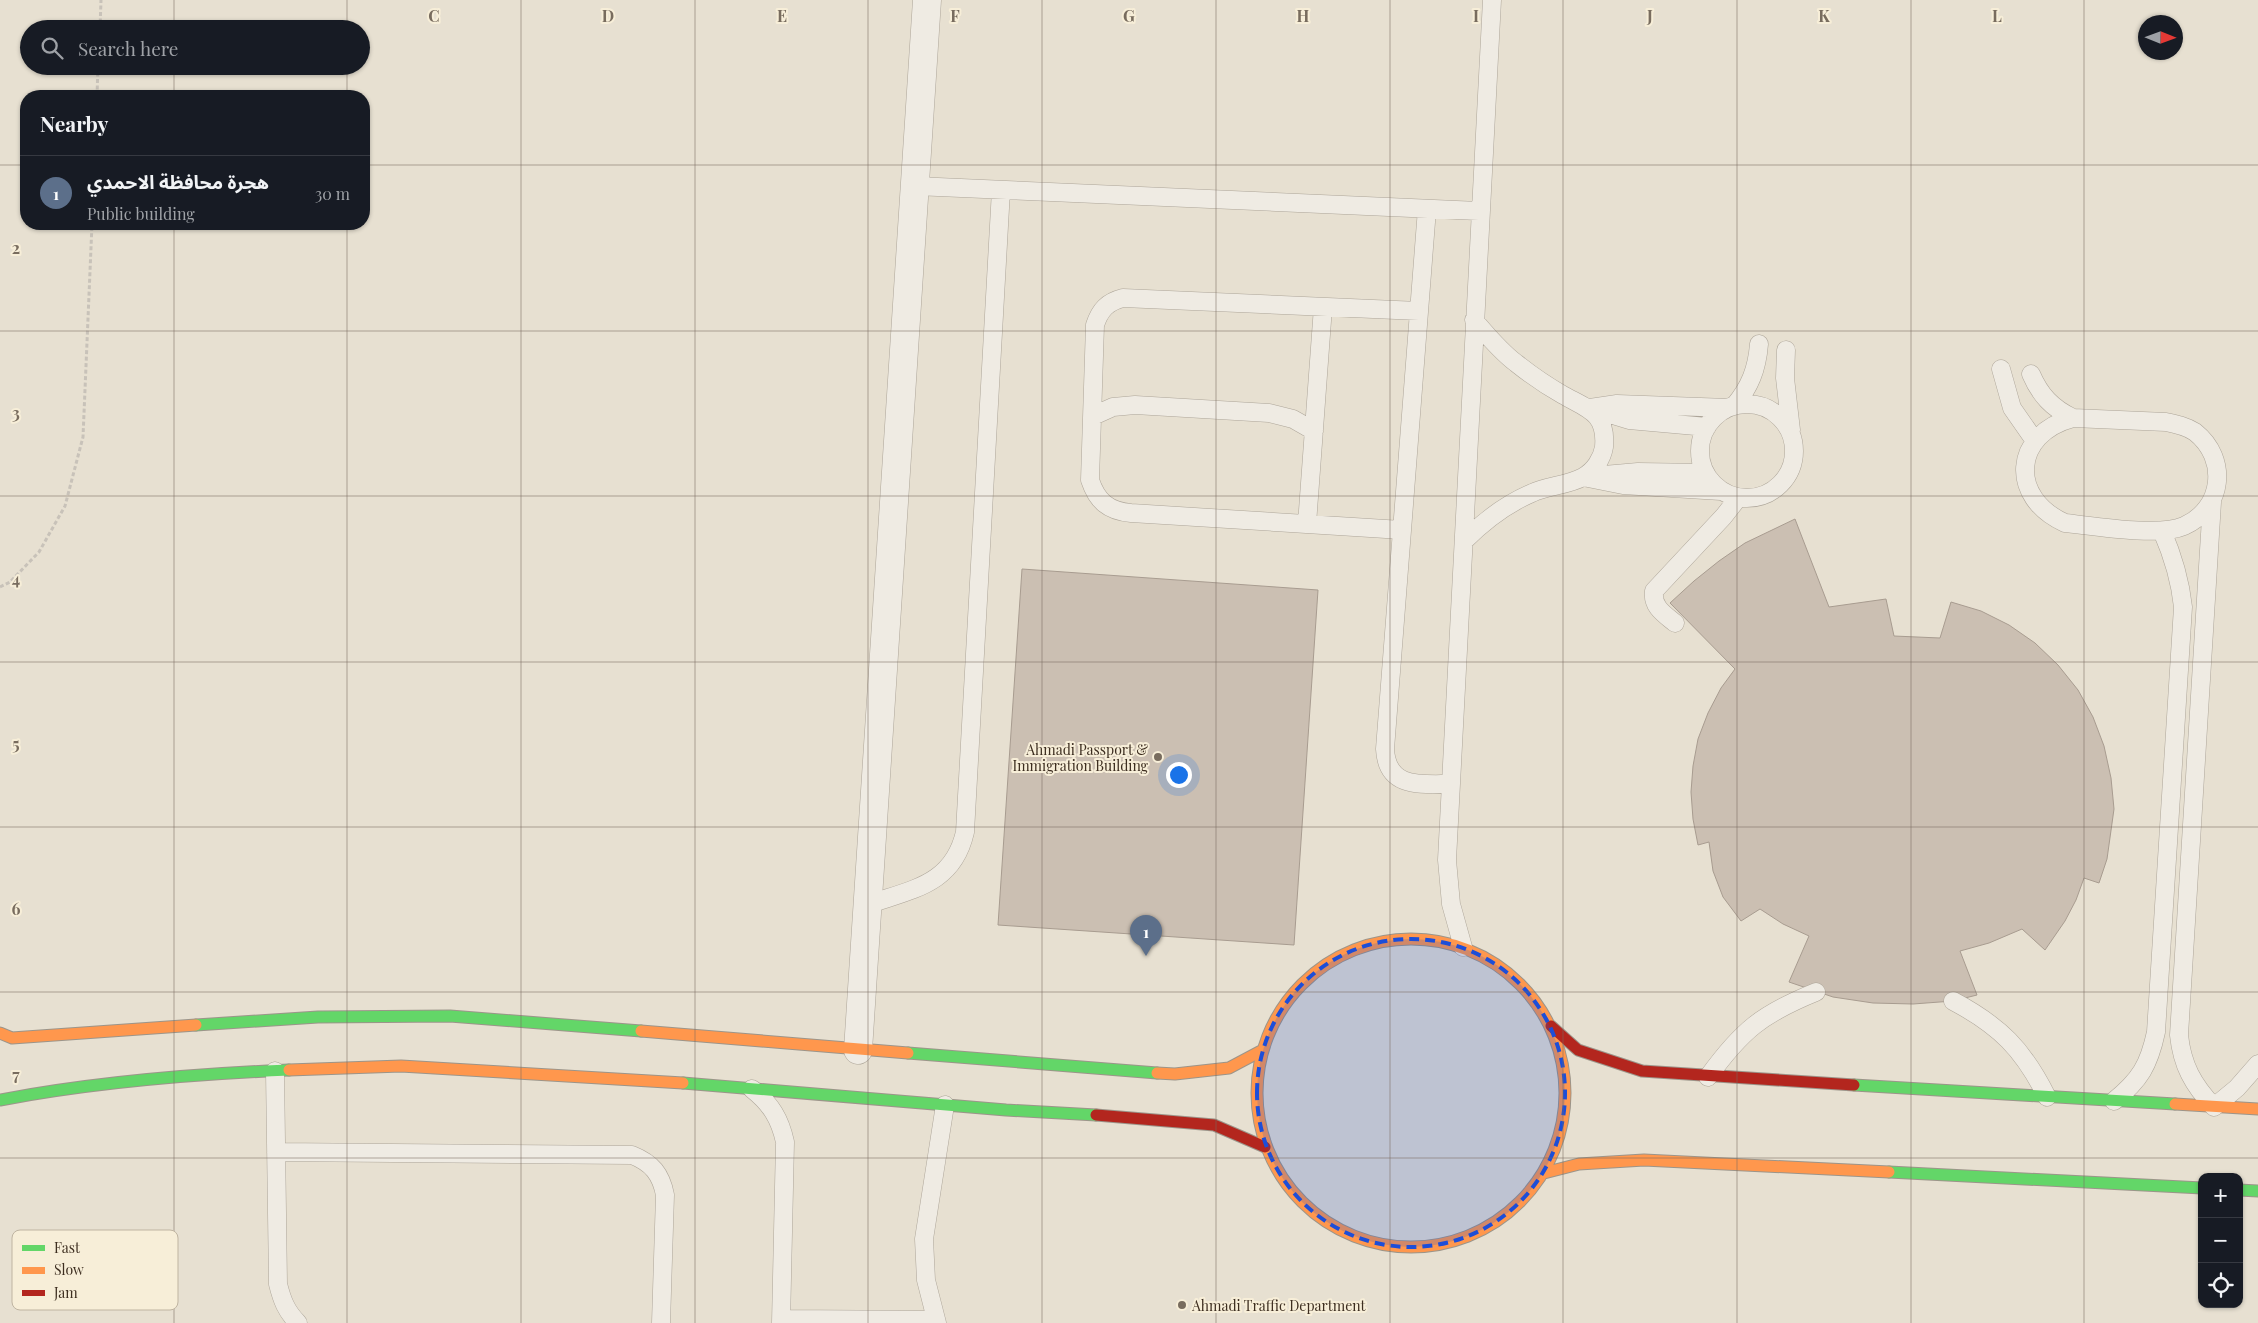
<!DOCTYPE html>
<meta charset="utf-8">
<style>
:root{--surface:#171b24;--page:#20242c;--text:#f1f3f6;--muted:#9ea1a6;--line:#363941;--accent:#ea580c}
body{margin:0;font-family:"Playfair Display","Noto Sans Arabic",serif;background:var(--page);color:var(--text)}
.controls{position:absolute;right:15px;bottom:15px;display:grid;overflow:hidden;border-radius:10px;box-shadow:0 1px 4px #0004}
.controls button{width:45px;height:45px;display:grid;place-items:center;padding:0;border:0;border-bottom:1px solid var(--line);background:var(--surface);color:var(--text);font:25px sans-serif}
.compass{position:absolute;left:2138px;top:15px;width:45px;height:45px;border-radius:50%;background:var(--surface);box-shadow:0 1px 4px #0004;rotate:91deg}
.you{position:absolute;left:1178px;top:774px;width:18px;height:18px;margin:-12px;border:4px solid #fff;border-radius:50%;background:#1a73e8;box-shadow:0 0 0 8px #1a73e833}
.badge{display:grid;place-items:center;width:32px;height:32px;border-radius:50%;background:var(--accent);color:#fff;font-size:16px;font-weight:700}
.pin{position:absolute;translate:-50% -41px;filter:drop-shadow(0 1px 2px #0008)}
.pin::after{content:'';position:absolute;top:26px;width:18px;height:15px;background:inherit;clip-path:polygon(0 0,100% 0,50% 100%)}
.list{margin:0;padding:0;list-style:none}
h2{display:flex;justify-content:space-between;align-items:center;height:65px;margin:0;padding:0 20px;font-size:21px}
h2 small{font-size:16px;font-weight:400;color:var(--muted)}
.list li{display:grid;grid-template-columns:32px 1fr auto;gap:15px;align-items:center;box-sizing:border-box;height:75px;padding:0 20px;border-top:1px solid var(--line)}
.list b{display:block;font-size:19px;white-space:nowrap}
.list p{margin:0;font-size:16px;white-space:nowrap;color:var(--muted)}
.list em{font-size:16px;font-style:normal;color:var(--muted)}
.icon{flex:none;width:28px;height:28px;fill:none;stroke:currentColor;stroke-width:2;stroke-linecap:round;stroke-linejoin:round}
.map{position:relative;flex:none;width:2258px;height:1323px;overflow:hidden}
.search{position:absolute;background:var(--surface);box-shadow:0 1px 4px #0004;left:20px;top:20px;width:350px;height:55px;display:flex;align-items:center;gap:12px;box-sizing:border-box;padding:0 18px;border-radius:28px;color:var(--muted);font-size:19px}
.panel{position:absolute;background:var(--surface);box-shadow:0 1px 4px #0004;left:20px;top:90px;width:350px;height:140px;border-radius:20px}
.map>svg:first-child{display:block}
</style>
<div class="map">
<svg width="2258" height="1323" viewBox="0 0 2258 1323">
<rect width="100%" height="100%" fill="#e7e0d1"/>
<path fill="#cbbfb2" stroke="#a89c90" d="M1795,519L1829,607L1886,599L1894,636L1940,638L1951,602L1981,611L2009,625L2035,643L2058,665L2078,690L2093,717L2104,746L2111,778L2114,809L2107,859L2099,883L2084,878L2076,900L2065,921L2045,950L2022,929L1989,943L1960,951L1977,995L1953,1001L1913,1004L1873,1003L1833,997L1789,982L1809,936L1783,924L1760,909L1741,921L1723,897L1713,871L1709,842L1698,845L1693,819L1691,792L1693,766L1698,739L1708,713L1721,688L1735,669L1670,603L1694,581L1719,561L1745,543Z
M1022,569L1318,590L1294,945L998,925Z"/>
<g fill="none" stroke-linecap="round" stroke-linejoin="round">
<defs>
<path id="lane" d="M915,186L1479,211
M1427,209L1385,749C1387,789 1421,784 1450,784
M1786,350L1785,378L1791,430
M2001,369L2012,408L2035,441
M2031,374C2040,395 2052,408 2073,418
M1700 451a47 47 0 1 1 94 0a47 47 0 1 1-94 0Z
M1734,406C1750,387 1757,369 1759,344
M1590,408L1617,404L1728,408
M1593,409L1629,420L1707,427
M1093,416L1113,407L1135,405L1269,413L1293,419L1314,431
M2073,418L2166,422C2176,424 2186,426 2195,432C2229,459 2223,509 2184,526C2159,537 2094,526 2065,523C2009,498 2012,434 2073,418Z
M1604,475L1638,472L1705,473
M1583,477L1623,485L1721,491
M2212,502L2179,1035C2182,1065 2193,1085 2214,1107L2237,1088L2258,1064
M1307,524L1323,307
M1402,530L1131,513C1108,511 1097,501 1090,480L1095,325C1100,310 1107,302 1123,298L1419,311
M1464,541C1484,521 1506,504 1532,493C1547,486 1569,485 1583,477C1594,471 1602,459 1604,447C1607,413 1588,409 1563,395C1547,386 1531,375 1516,363C1500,351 1487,335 1474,320
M1675,623C1664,614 1652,607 1654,591L1724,516L1738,498
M867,905C912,889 953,885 965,832L1001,190
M1463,947L1451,904L1447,860L1492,0
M1953,1001C2000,1026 2023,1049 2047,1097
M275,1071L278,1284C282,1300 286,1311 298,1323
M1708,1077C1742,1030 1762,1014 1816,992
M752,1089C771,1104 780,1119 785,1142L781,1323
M2114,1101C2140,1080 2149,1065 2156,1032L2183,607C2180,579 2173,556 2162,531
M276,1152L632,1155C652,1163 661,1174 665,1195L661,1323
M782,1319L936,1320
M937,1323L926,1280L924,1239L945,1105"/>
<path id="street" d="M858,1050L927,0"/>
<path id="fast" d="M196,1025L318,1017L450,1016L641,1031
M908,1053L1157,1073
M683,1083L1006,1110L1096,1115
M1854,1085L2175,1104
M0,1100C95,1082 192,1074 289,1070
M1889,1172L2202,1188
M2239,1190L2258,1191"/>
<path id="slow" d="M1257 1093a154 154 0 1 1 308 0a154 154 0 1 1-308 0Z
M641,1031L908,1053
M0,1033L12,1038L196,1025
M289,1070L401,1066L683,1083
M1157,1073L1175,1074L1229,1068L1261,1051
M2175,1104L2258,1109
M1544,1173L1579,1164L1644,1160L1889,1172"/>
<path id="jam" d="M1551,1026L1578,1050L1642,1071L1854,1085
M1096,1115L1214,1125L1265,1147"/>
</defs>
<use href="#lane" stroke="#ada599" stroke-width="19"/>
<use href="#street" stroke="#ada599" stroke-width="29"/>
<use href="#fast" stroke="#9c958a" stroke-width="13"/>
<use href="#slow" stroke="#9c958a" stroke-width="13"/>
<use href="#jam" stroke="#9c958a" stroke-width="13"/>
<path stroke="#c8c2b9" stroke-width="3" stroke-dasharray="4 2.5" stroke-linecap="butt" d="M100,29L101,0
M97,96L98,66
M0,587L10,582L39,552L65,506L83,437L92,224"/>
<use href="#lane" stroke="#efebe3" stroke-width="18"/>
<use href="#street" stroke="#efebe3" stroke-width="28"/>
<use href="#fast" stroke="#63d668" stroke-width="11"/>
<use href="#slow" stroke="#ff974d" stroke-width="11"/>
<use href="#jam" stroke="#b3261e" stroke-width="11"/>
</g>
<path fill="#1d4ed8" fill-opacity="0.2" stroke="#1d4ed8" stroke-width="4" stroke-dasharray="10 6" stroke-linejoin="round" d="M1257 1093a154 154 0 1 1 308 0a154 154 0 1 1-308 0Z"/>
<path fill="none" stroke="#786c5e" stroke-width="1" stroke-opacity="0.55" d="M174,0V29M347,0V29M521,0V1323M695,0V1323M868,0V1323M1042,0V1323M1216,0V1323M1390,0V1323M1563,0V1323M1737,0V1323M1911,0V1323M2084,0V1323M174,66V96M347,66V96M0,165H26M364,165H2258M174,224V1323M347,224V1323M0,331H2258M0,496H2258M0,662H2258M0,827H2258M0,992H2258M0,1158H2258"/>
<g fill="#786c5e" stroke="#f7eed8" stroke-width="2">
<circle cx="1158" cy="757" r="5"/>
<circle cx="1182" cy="1305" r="5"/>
</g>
<g text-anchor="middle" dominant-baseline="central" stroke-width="4" stroke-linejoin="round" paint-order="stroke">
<g font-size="14" fill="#3d2e20" stroke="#f7eed8" text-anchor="end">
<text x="1148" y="749">Ahmadi Passport &amp;<tspan x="1148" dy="16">Immigration Building</tspan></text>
<text x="1192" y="1305" text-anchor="start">Ahmadi Traffic Department</text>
</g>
</g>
<rect x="12" y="1230" width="166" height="80" rx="8" fill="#f7eed8" stroke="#bfb4a1" stroke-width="1"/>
<rect x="22" y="1245" width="23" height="6" fill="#63d668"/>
<rect x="22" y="1267" width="23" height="7" fill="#ff974d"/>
<rect x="22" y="1290" width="23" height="6" fill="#b3261e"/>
<g font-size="14" fill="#3d2e20">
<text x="54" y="1253">Fast</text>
<text x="54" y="1275">Slow</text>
<text x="54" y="1298">Jam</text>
</g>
<g font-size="16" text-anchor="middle" font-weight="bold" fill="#786c5e" stroke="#f7eed8" stroke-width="4" stroke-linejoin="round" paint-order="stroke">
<text x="434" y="22">C</text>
<text x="608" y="22">D</text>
<text x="782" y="22">E</text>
<text x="955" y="22">F</text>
<text x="1129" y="22">G</text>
<text x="1303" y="22">H</text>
<text x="1476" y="22">I</text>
<text x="1650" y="22">J</text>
<text x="1824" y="22">K</text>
<text x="1997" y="22">L</text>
<text x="16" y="254">2</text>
<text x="16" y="419">3</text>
<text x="16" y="585">4</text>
<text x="16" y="750">5</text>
<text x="16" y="915">6</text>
<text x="16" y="1081">7</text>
</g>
</svg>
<div class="controls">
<button>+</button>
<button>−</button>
<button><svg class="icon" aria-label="locate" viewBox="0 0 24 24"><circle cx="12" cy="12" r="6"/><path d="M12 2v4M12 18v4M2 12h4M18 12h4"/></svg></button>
</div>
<svg class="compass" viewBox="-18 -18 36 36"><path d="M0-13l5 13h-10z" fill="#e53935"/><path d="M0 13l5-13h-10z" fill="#9ea1a6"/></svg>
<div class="you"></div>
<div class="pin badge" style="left:1146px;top:956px;background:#5c6f8a">1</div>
<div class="search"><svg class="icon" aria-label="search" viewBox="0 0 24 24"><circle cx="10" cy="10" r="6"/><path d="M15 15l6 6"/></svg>Search here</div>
<section class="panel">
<h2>Nearby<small></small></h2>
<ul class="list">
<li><span class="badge" style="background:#5c6f8a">1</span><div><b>هجرة محافظة الاحمدي</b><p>Public building</p></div><em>30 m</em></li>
</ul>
</section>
</div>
